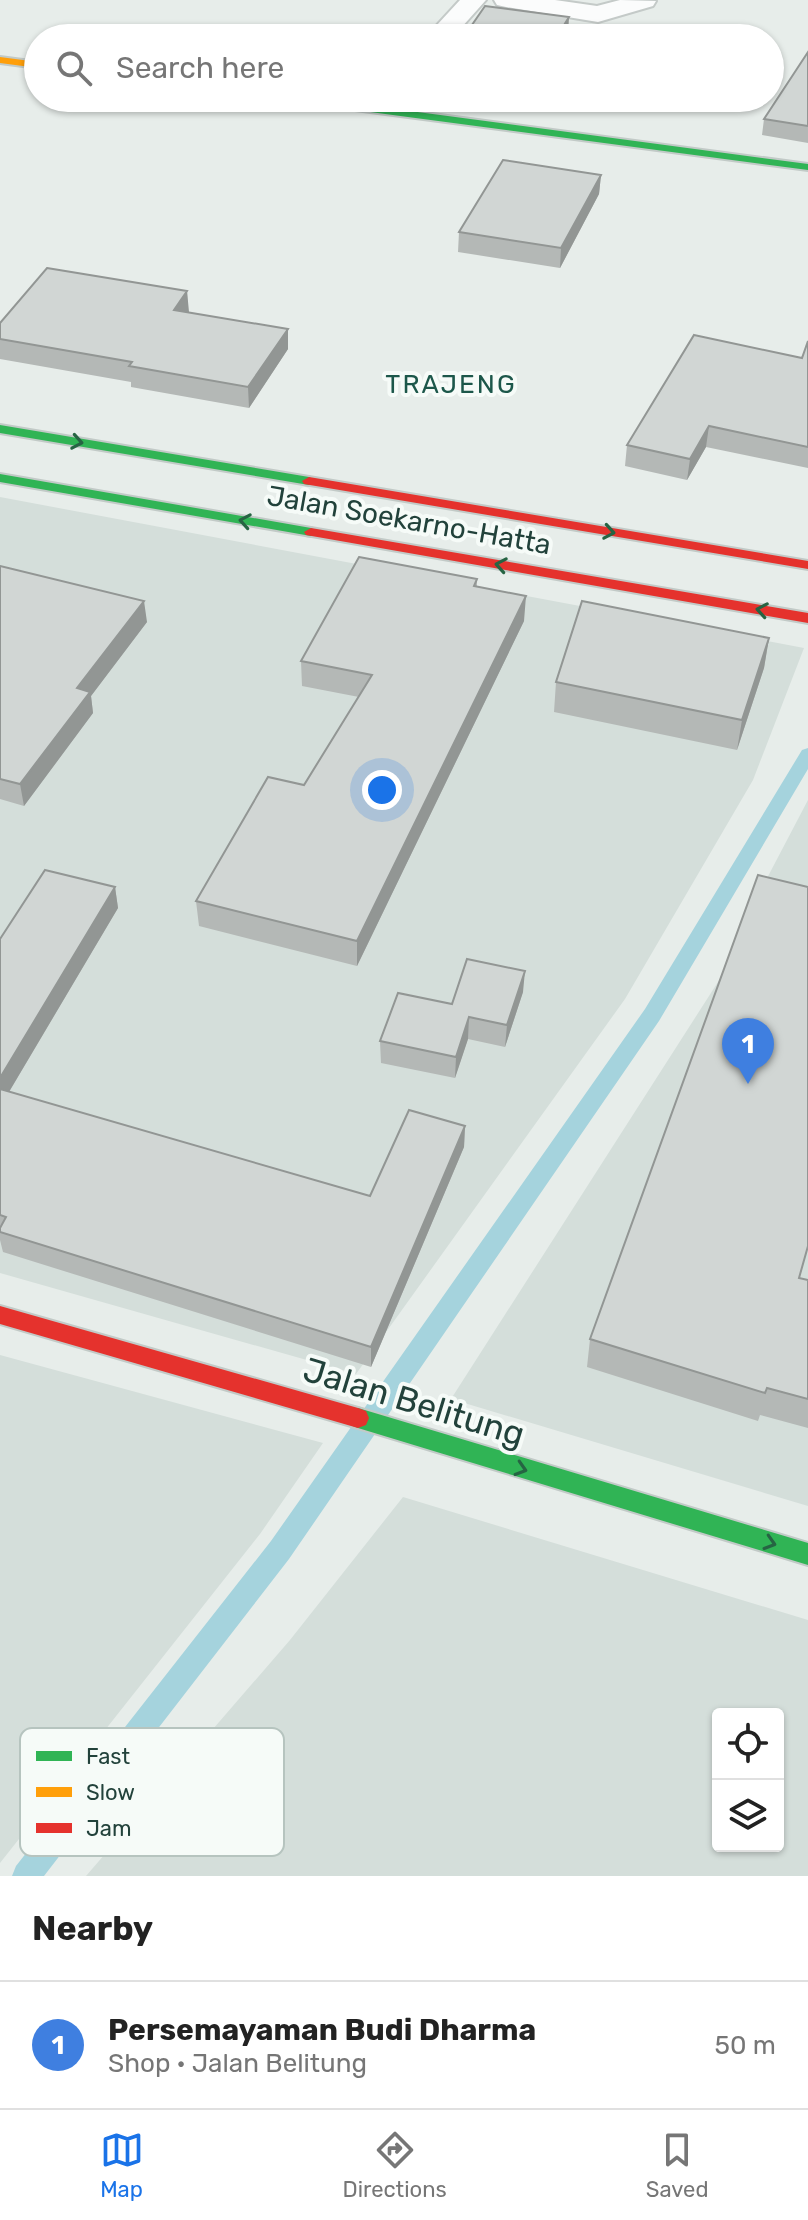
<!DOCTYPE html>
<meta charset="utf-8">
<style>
:root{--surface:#fff;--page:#f2f2f2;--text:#222;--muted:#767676;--line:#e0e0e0;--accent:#1a73e8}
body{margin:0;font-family:Rubik,sans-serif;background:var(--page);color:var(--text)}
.controls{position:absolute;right:24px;bottom:24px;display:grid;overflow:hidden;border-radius:8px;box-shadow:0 2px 6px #0004}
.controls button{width:72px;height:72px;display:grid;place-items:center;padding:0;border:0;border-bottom:2px solid var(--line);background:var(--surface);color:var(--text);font:40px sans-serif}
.you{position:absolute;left:382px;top:790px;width:28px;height:28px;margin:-20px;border:6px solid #fff;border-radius:50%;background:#1a73e8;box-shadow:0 0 0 12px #1a73e833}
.badge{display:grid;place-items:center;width:52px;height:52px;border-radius:50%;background:var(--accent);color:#fff;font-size:26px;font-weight:700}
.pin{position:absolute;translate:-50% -66px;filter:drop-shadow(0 2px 4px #0008)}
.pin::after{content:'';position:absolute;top:42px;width:28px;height:24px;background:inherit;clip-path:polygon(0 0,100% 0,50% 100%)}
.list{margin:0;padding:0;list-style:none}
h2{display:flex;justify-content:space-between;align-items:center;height:104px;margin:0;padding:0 32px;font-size:34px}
h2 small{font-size:26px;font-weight:400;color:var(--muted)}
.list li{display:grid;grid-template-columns:52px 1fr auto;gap:24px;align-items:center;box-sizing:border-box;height:128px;padding:0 32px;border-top:2px solid var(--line)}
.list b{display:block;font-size:30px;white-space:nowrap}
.list p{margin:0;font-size:26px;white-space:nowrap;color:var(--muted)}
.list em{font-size:26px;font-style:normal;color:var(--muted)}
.icon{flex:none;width:44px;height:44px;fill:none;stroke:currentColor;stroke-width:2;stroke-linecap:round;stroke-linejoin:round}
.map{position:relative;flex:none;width:808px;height:1876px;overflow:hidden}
.search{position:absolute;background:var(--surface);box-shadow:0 2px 6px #0004;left:24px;right:24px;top:24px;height:88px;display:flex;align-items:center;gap:20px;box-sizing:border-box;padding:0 28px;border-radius:44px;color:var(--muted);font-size:30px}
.sheet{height:232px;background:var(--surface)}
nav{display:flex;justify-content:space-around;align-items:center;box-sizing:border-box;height:112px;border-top:2px solid var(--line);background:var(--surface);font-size:22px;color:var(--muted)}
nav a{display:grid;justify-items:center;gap:4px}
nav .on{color:var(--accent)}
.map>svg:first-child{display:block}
</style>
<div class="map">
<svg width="808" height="1876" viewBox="0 0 808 1876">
<rect width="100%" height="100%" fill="#e7edea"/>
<path fill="#d4deda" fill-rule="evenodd" d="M0,497L804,648L753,780L625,999L356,1374L0,1273Z
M808,800V1506L451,1399L725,971L753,905Z
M0,1355L323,1443L260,1534L0,1863Z
M403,1497L808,1620V1876H86L290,1640ZM718,1714H778V1846H718Z"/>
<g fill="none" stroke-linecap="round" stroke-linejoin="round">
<path fill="#a5d3dd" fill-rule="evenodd" d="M808,748V769L659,1021L289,1559L44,1876H12L16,1866L271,1541L645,1009L802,750Z"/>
<defs>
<path id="street" d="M460,0H486L452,38H425Z
M494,0H555L597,6L620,0L656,1L653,6L598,22L506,7L497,5Z"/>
<path id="fast" d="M282,98H312L808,164V170L287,101Z
M0,425L309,477L316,481L309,485L0,433Z
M0,474L311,528L318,532L311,536L0,482Z
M358,1408L808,1543V1565L358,1428L350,1425L347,1418L350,1411Z"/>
<path id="slow" d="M0,57L38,62V68L0,63Z"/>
<path id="jam" d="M309,477L808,561V569L304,484L302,481Z
M311,528L808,613V623L306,535L304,532Z
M0,1306L358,1408L366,1411L369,1418L366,1425L358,1428L0,1324Z"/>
</defs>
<use href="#street" stroke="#c4cac8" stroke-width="4"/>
<use href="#fast" stroke="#c2cac7" stroke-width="4"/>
<use href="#slow" stroke="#c2cac7" stroke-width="4"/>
<use href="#jam" stroke="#c2cac7" stroke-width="4"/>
<use href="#street" fill="#fbfcfc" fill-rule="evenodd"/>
<use href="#fast" fill="#30b455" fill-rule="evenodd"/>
<use href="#slow" fill="#ff9f0a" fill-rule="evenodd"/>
<use href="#jam" fill="#e5322d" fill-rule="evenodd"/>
</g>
<path fill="#b4b8b6" d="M808,52V143L762,135L764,119Z
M601,175L599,194L560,268L458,252L459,232Z
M187,291L188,312L288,349L249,408L131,387V382L0,359V323Z
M808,341V468L706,447L687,480L625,466L627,445L802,358Z
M0,566L147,622L91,696L93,713L24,806L0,799Z
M477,579V587L524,621L357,966L199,926L196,901L304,785L359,697L302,686L301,661Z
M769,638L764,668L737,750L554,712L556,682Z
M115,887L118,908L9,1092L370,1196L465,1126L464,1147L371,1367L3,1252L0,1240V939Z
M523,992L505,1047L468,1039L455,1078L381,1063L380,1041L452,1004Z
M799,1278L808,1280V1428L760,1415L758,1421L587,1367L590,1339Z"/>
<path fill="#929694" d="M569,17L568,36L566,38H556Z
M601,175L599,194L560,268L561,248Z
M187,291L189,312L175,330L174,310Z
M288,329V349L249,408L248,387Z
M709,426L706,447L687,480L690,459Z
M526,596L524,621L357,966V941Z
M144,601L147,622L91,696L93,713L24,806L20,784L77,688Z
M769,638L764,668L737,750L742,720Z
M115,887L118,908L0,1107V1078Z
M525,971L523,992L505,1047L507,1025Z
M469,1017L468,1039L455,1078L456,1057Z
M465,1126L464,1147L371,1367V1347Z"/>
<path fill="#d1d6d4" stroke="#929694" stroke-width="2" d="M485,6L569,17L556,38H463Z
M808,52V126L764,119Z
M503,160L601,175L561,248L459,232Z
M47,268L187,291L174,310L288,329L248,387L129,366L132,362L0,339V323Z
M694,335L802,358L808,341V447L709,426L690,459L627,445Z
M359,557L477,579L474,586L526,596L357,941L196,901L268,777L304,785L372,675L301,661Z
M0,566L144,601L77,688L90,692L20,784L0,779Z
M582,601L769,638L742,720L556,682Z
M45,870L115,887L0,1078V939Z
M758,875L808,887V1246L799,1278L808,1280V1399L767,1388L765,1393L590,1339Z
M467,959L525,971L507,1025L469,1017L456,1057L380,1041L398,993L452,1004Z
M0,1089L370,1196L409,1110L465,1126L371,1347L0,1232V1228L6,1217L0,1215Z"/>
<defs><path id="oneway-chevron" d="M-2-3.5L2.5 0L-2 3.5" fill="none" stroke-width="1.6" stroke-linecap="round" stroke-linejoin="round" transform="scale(2)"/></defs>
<g stroke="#266443">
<use href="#oneway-chevron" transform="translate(77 442) rotate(10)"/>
<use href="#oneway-chevron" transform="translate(245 521) rotate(-170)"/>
<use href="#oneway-chevron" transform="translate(609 532) rotate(10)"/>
<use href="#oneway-chevron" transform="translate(501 565) rotate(-170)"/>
<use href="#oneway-chevron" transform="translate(762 610) rotate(-170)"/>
<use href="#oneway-chevron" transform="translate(521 1469) rotate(17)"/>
<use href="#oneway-chevron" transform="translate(770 1543) rotate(17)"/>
</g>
<g text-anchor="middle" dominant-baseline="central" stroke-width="8" stroke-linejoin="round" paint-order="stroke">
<g font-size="26" letter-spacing="2" fill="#1c574a" stroke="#f6fbf8">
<text x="451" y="384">TRAJENG</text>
</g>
<g font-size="28" fill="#22423b" stroke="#f6fbf8">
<text transform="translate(409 520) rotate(10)">Jalan Soekarno-Hatta</text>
</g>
<g font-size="34" fill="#22423b" stroke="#f6fbf8">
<text transform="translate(414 1402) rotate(17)">Jalan Belitung</text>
</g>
</g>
<rect x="20" y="1728" width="264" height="128" rx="12" fill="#f6fbf8" stroke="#b6c4bf" stroke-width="2"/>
<rect x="36" y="1751" width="36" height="10" fill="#30b455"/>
<rect x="36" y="1787" width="36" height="10" fill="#ff9f0a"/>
<rect x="36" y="1823" width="36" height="10" fill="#e5322d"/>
<g font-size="22" fill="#22423b">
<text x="86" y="1764">Fast</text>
<text x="86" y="1800">Slow</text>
<text x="86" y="1836">Jam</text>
</g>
</svg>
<div class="controls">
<button><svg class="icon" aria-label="locate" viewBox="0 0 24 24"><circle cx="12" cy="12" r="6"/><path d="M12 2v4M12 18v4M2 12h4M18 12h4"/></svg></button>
<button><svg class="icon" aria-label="layers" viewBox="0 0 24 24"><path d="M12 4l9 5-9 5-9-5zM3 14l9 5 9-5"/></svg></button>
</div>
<div class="you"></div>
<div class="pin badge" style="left:748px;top:1084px;background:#3f7fe0">1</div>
<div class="search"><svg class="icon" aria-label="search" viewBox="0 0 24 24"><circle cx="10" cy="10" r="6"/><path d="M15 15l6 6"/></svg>Search here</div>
</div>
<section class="sheet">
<h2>Nearby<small></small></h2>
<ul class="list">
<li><span class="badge" style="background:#3f7fe0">1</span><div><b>Persemayaman Budi Dharma</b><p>Shop · Jalan Belitung</p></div><em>50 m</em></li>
</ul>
</section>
<nav>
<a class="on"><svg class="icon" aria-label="map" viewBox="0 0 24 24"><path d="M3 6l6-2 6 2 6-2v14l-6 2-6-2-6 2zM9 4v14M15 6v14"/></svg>Map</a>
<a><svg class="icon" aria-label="directions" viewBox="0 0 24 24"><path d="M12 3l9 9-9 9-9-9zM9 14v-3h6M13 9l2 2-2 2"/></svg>Directions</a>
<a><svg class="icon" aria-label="saved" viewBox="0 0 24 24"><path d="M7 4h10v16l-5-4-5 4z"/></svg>Saved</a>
</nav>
